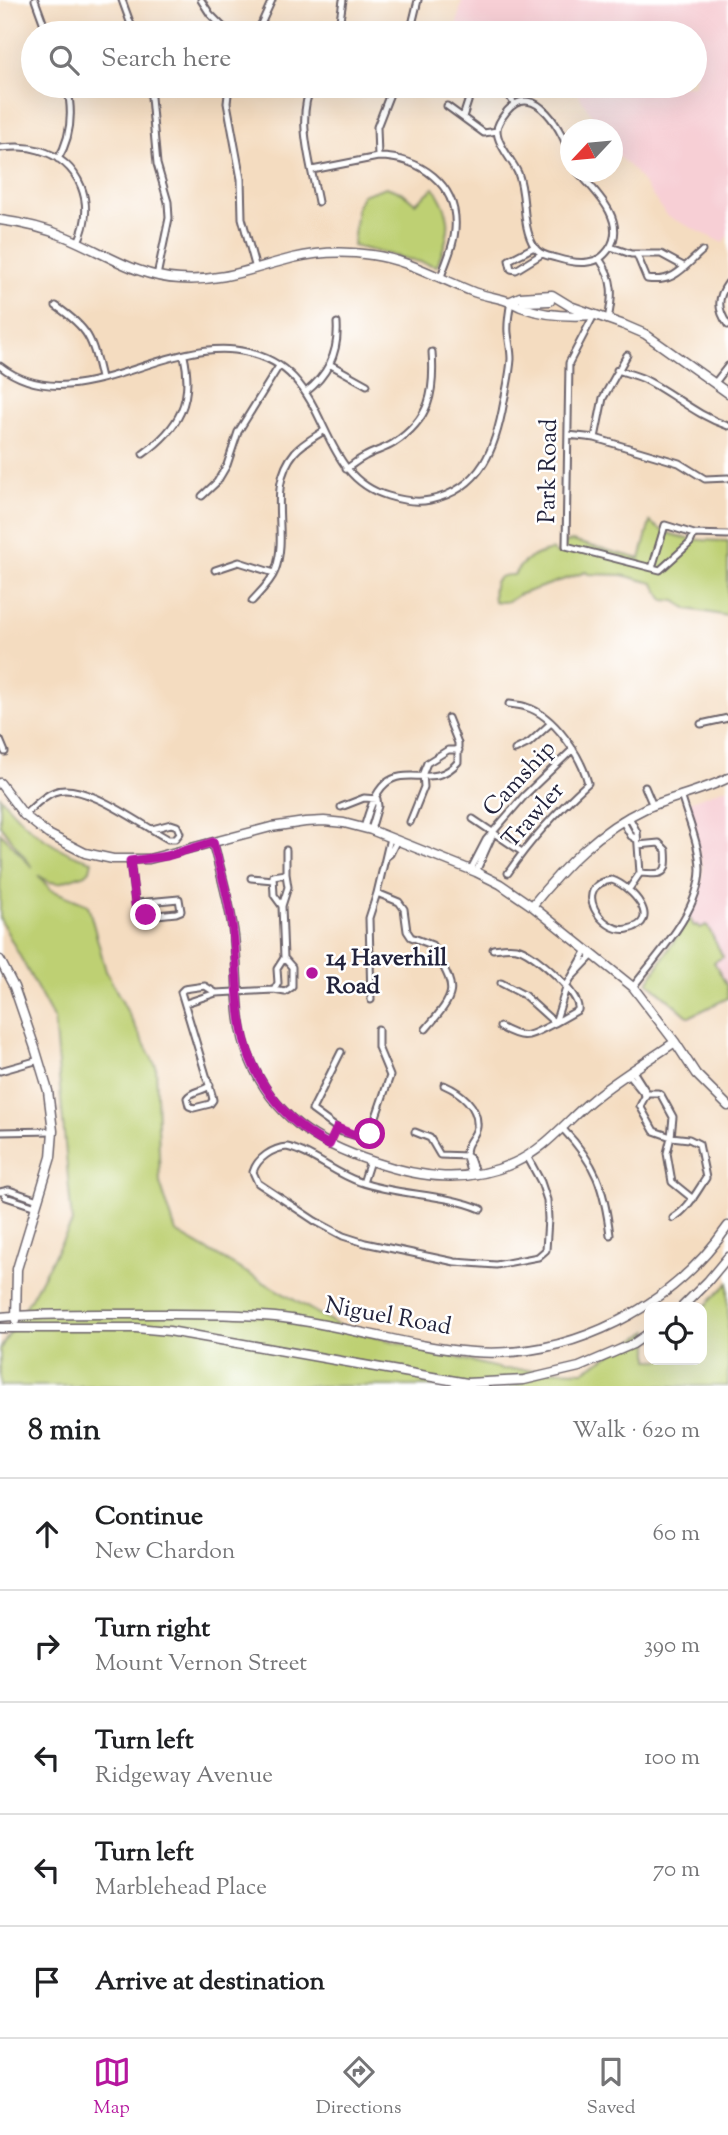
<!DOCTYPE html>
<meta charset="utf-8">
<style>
:root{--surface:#fff;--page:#f6f6f6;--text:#202124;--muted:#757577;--line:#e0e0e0;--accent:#b5179e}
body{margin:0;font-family:"Sorts Mill Goudy",serif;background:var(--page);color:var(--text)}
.controls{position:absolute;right:21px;bottom:21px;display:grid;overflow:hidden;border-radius:14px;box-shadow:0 7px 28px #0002}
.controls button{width:63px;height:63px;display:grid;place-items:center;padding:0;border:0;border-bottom:2px solid var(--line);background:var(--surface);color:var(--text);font:35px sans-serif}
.compass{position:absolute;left:560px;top:119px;width:63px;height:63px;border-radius:50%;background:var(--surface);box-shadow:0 7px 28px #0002;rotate:244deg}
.stop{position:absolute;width:21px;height:21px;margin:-16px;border:5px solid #b5179e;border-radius:50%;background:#fff}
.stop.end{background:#b5179e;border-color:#fff;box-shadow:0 2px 7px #0008}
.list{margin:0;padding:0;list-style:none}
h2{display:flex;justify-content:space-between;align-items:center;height:91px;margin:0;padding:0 28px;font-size:30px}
h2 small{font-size:23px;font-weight:400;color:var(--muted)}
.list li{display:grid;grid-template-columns:46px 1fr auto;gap:21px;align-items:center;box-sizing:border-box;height:112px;padding:0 28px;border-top:2px solid var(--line)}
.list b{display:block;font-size:26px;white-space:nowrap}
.list p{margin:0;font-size:23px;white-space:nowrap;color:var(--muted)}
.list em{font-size:23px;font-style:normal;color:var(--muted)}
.icon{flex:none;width:38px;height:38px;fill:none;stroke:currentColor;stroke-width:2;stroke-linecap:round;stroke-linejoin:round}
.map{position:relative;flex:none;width:728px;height:1386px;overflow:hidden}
.search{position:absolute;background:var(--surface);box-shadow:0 7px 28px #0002;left:21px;right:21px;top:21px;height:77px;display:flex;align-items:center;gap:18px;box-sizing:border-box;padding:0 24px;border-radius:38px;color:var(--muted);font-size:26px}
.sheet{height:651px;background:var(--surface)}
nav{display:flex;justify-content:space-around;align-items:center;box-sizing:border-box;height:98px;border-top:2px solid var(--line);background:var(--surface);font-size:19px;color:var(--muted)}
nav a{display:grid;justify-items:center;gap:4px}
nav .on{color:var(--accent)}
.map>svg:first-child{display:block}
</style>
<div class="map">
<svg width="728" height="1386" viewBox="0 0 728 1386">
<rect width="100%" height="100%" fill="#fff"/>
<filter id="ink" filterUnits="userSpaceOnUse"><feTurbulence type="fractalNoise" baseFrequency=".0143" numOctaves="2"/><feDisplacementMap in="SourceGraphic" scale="14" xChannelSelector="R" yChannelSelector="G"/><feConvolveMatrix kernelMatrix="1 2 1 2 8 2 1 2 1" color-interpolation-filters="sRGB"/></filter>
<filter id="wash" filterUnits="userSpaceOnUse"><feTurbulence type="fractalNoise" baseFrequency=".00686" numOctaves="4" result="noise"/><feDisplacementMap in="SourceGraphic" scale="28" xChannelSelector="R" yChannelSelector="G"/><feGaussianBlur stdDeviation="1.57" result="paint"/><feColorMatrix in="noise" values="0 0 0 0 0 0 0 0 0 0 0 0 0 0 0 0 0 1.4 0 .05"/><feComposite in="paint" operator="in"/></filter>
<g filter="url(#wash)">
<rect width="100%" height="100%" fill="#f4dcc0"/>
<path fill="#f7cfd5" d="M462,0H728V235L723,243L667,216L635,172L615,153L613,148L612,130L601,129L573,86H695V33H455Z
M728,787V999L689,1019L646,982L684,926L701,885L703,867L686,803Z"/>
<path fill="#bed073" stroke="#707957" stroke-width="2" d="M386,187L403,193L415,203L434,188C456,221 449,232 437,266L353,246L357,207L362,195Z
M650,522C670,540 703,541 728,541V616L688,609L675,601L664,600L653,583L622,575L588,574L586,572L518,595C510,602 504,603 494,601C492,583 494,574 514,575C522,560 537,553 553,550L556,554L559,552L560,544L572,541L640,559Z
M0,796C24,827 53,851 92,861L90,870L86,874L59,883L49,882L38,875L51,890L88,905L106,971L156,1066L160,1183L176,1232L345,1329L501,1369L583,1371L649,1331V1360H702V1307H691L706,1305L728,1283V1386H0V1349L31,1298L72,1223L54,1020L0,919V832L33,868L0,825Z
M689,917L694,926L698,925L700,928L707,925L723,957L714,962L727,986L728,998L689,1017L648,982Z"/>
</g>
<g filter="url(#ink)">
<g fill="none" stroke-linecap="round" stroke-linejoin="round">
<defs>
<path id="street" d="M35,0L47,33
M122,0L134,33
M201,0L210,14L229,33
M257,33L272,0
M338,33L343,0
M410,33L418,0
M150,86L157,164L168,202L169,218L157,276
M229,86L227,103L241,179L242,218L256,269
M312,86C295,117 312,169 318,202
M488,86L507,92L514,104
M447,106L484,133L497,131
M463,117L473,86
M0,148C13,147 26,146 39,150C81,162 96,204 78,242
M570,156C564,133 535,79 507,111C503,116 497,124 497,130C497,144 512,160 518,173C527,196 521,225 534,246C538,254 548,256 556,258C566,261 577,264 588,262C598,261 603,257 609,249C628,221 595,191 578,172
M378,157L377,127L393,86
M58,159C72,136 73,112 67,86
M312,170L378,157C419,157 459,184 455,230C454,246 446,261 441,277
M534,247L509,260L511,269L516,270L542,254
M611,247L631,254H661L685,267
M637,255L647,279C674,283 683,268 702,251
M600,260C614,280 613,296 608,319
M728,283C717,298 717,309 728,325
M56,306C89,329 92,338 101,378
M594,315L569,363L566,546L652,568
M331,365L367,385
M0,366C71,421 157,341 235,350C337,362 308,473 388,496C401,500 416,503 430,500C482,489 496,447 504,401C507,387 510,373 511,359C511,350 509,342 508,333C507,323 509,312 511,301
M617,370C626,373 636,375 644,379C674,394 695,415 728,426
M714,384L728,366
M306,392C329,374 339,352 337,323
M568,435L595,438L679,463L705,479L728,478
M595,438L603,398L627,355
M143,454C179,428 194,401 184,356
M346,469C352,465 358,460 364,457C374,451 385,449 394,443C430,419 435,393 432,352
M202,496L217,482L227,465L238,432L279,366
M694,534L690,543L660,570L652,568L665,525L694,534L728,535
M215,570L239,562L274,573
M252,601C260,592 271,582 275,571C290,531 265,488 295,452C303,443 315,437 325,430
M701,724L728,718
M0,740L5,752
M515,750L529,743L551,723
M645,787L653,806
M341,807L364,798L377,799
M24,815C33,807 43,796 54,792C83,780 143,826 168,839H175L180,833L177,826L171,824L152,829
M629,817L637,832L640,873L629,889
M473,819L522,852
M622,820L631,836L636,839
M410,822L424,787L423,773L427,763L448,750H459
M364,828C368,814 374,793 386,783C407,766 435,789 458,762V743L448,718
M371,830L378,806L377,799
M390,838L377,893L399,902L404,909L407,931L411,937L432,945C456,991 460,989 426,1029
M638,845L659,843L666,850C668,875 664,875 640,873
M286,850V874
M386,857L390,854L397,840
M130,861L136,910L138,917L176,913L181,911L179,899L136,903
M471,869L486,840L525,795L573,749
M476,872L493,834
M508,873C531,839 557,811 588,783C581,756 554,715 526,707C521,705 515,705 509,704
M251,878L273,880
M612,880C631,886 664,922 628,929C602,935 570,885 612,880Z
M493,949C502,948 512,946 520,949C536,955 581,994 578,1010L555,1023L524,995L501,983
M572,977L593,955
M633,987C657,955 699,912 700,870C700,846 688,819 681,795
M274,990L285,992L292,987V967L284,958
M371,1000L369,918L377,893
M186,1003L216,993L274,990L278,983L277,969L284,958L282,906L288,887L286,874L273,876L274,895L282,906
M500,1027C527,1042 529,1035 555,1023L567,985L587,950
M341,1052L312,1110L342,1132L365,1138L370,1134L390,1076L378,1047V1029
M0,1071L39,1060
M633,1071L647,1093
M628,1074L645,1095
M210,1085C203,1092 192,1090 187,1098L189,1106L194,1108L210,1104L213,1100L212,1095L181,992L184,989L205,986L216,993
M444,1085C460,1092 479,1106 477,1127C476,1135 469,1140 467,1147C464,1157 469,1166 471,1175
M647,1093H658L661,1095L673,1117L671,1137L654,1131L640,1106Z
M563,1129C596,1164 604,1187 610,1235
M0,1132L53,1131
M415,1132L430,1138L440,1155L467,1156
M467,1156L470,1158L476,1175
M363,1183L370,1161
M0,1192L9,1190L38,1200
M4,1192L6,1197L36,1207
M481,1209C443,1193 399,1196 360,1182C335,1174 313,1153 287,1147C273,1148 257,1158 253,1172L258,1183L315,1221L343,1236L365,1243L455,1262L496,1265L538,1257L546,1250L548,1219L547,1200L541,1182L527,1156
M673,1218C688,1209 696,1193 706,1178L699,1144L689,1139L671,1137L667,1153L672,1182L693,1199"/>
<path id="secondary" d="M0,220C23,223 45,228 66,237C105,253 137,277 180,279C222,282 253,268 293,258C318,252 346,251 372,255C408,260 438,278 471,291C483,296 495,297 507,301C512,302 516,305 521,307C545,316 569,317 594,315
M511,301L520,297L552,295L570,306L624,325L645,334L728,393
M524,302L550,301
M0,783L24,815L48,834L85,853L113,859H149L271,827L305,822L324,821L344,823L371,830L476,872L500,884L532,906L633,987L675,1042L696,1074L728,1106
M213,843C221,873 230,904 234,936C239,976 234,1019 249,1057C273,1117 316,1143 374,1162C421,1178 467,1184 514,1163C547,1148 566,1121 592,1100C618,1078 648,1061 675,1042
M532,906C564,866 599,830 646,808C673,797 702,791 728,778
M0,960L14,987L35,1048L48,1091L53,1131L51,1157L17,1269L16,1320
M682,1307L708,1281L728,1257
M0,1317C46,1313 92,1314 138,1314C183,1314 229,1313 275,1317C342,1324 406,1347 473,1352C572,1359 672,1307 728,1226
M0,1328H136L169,1331L467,1383L524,1380L579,1367L633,1344L649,1333"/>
</defs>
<use href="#street" stroke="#6c636a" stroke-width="9"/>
<use href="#secondary" stroke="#6c636a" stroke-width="11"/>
<use href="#street" stroke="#fff" stroke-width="5"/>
<use href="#secondary" stroke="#fff" stroke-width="8"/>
</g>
</g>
<g fill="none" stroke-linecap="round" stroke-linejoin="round" filter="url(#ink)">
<path stroke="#b5179e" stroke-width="9" d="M146,915L138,917L136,911L130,861L167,856L213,842C221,872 230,902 233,932C237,962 236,993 241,1023C249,1076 282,1120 329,1145L337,1128L362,1138L370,1134"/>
</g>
<circle fill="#b5179e" stroke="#fff" stroke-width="2.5" cx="312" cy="973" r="7"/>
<g text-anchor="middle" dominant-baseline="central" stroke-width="5" stroke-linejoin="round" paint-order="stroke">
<g font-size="24" fill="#22223b" stroke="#fff">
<text transform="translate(549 471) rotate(-89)">Park Road</text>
<text transform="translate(520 779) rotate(-47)">Camship</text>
<text transform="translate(534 816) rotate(-48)">Trawler</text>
<text transform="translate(388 1317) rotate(10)">Niguel Road</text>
</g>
<g font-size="24" font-weight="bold" fill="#22223b" stroke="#fff" text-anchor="start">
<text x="326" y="959">14 Haverhill<tspan x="326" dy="28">Road</tspan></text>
</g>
</g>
</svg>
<div class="controls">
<button><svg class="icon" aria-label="locate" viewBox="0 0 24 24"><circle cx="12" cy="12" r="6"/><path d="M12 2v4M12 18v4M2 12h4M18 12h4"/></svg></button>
</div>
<svg class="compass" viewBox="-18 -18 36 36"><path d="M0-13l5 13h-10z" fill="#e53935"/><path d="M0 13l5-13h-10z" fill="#757577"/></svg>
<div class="stop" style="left:370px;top:1134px"></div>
<div class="stop end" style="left:146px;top:915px"></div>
<div class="search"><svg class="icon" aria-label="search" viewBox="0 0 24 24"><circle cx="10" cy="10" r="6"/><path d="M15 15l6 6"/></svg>Search here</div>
</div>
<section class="sheet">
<h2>8 min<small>Walk · 620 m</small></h2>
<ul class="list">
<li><svg class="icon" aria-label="ahead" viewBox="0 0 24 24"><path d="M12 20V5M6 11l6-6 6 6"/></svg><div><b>Continue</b><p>New Chardon</p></div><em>60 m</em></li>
<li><svg class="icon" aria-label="right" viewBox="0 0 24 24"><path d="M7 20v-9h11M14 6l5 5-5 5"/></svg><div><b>Turn right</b><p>Mount Vernon Street</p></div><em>390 m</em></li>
<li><svg class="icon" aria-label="left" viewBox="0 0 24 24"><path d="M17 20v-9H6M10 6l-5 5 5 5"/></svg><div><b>Turn left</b><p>Ridgeway Avenue</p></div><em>100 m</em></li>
<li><svg class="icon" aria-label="left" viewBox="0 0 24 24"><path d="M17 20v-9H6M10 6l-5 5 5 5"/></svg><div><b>Turn left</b><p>Marblehead Place</p></div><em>70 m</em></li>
<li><svg class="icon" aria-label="arrive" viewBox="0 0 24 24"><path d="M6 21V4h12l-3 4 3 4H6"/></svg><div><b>Arrive at destination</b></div></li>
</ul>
</section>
<nav>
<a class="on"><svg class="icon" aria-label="map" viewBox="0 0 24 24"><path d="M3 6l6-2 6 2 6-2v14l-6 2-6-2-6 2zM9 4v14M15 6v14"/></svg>Map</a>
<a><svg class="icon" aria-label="directions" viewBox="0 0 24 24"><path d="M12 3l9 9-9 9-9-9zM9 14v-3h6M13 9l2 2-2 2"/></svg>Directions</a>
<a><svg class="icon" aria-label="saved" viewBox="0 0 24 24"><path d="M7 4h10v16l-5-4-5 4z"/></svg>Saved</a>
</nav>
